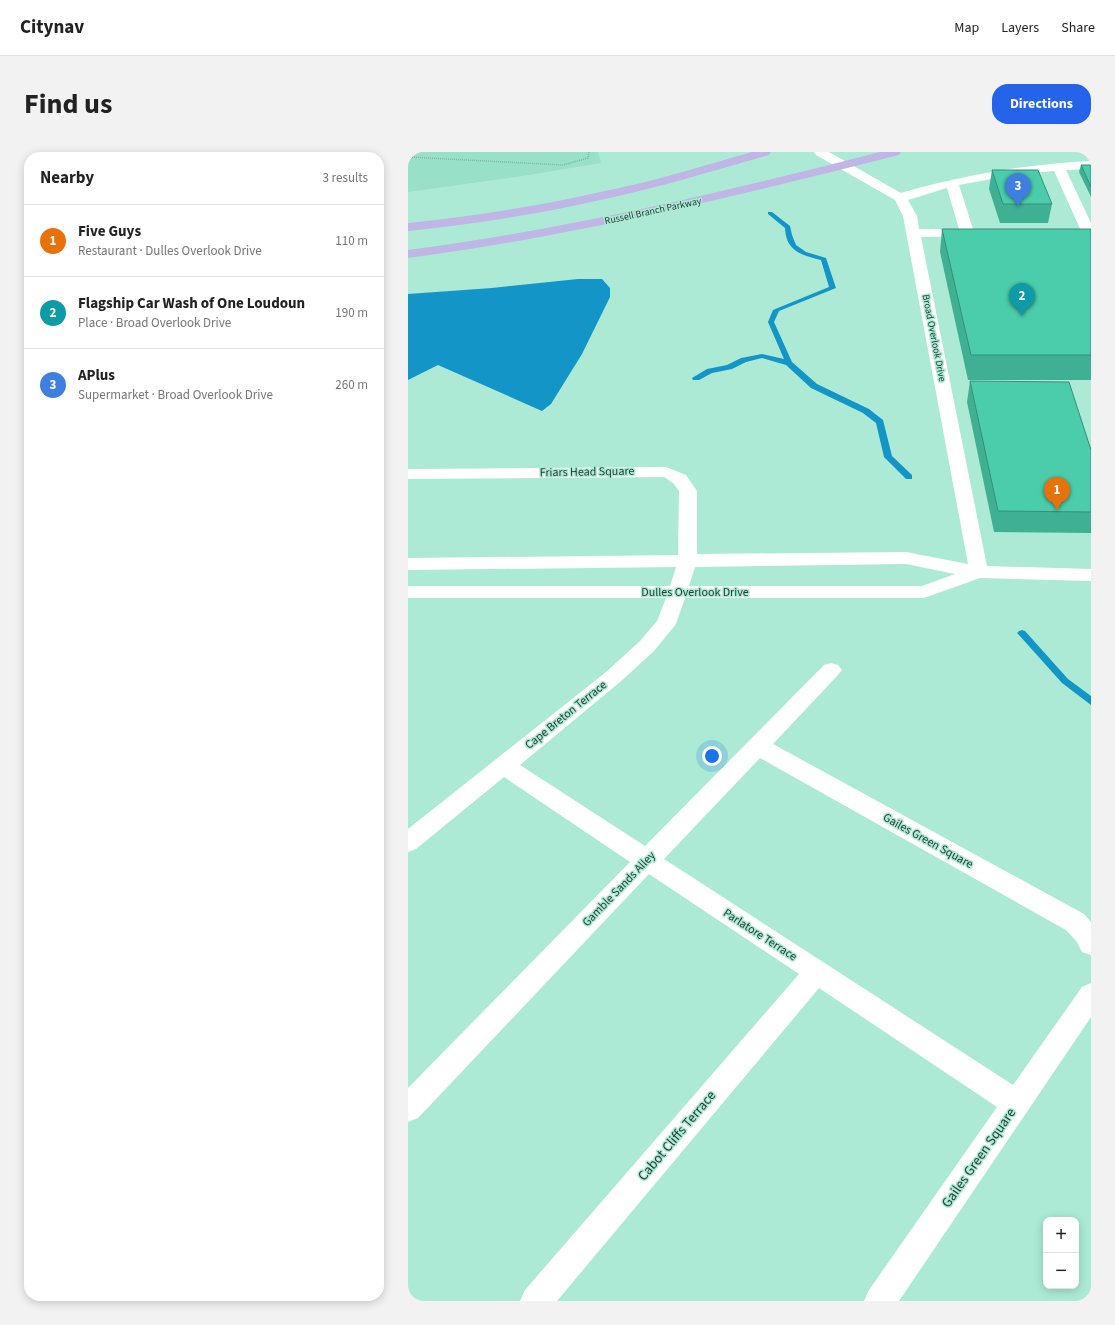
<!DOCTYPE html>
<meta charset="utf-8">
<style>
:root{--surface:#fff;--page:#f2f2f2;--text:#222;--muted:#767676;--line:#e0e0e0;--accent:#2563eb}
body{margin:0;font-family:"Source Sans 3",sans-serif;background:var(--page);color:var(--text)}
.controls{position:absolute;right:12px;bottom:12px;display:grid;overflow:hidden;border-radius:8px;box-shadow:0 2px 10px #0003}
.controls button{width:36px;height:36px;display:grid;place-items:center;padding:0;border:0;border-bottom:1px solid var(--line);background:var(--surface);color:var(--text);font:20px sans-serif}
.you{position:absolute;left:304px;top:604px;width:14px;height:14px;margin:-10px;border:3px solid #fff;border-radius:50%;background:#1a73e8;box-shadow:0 0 0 6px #1a73e833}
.badge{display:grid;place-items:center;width:26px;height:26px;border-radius:50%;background:var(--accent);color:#fff;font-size:13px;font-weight:700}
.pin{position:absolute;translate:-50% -33px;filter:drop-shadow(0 1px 2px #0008)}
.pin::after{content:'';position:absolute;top:21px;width:14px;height:12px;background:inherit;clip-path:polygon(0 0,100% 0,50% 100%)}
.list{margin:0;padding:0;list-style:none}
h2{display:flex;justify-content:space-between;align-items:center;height:52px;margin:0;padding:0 16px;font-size:17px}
h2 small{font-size:13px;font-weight:400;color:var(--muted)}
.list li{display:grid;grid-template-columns:26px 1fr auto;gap:12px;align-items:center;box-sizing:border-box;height:72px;padding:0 16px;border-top:1px solid var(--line)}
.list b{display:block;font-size:15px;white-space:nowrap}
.list p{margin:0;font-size:13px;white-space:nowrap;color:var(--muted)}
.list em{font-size:13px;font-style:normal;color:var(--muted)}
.map{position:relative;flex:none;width:683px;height:1149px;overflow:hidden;border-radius:16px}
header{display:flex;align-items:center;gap:24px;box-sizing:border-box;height:56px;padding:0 20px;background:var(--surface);border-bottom:1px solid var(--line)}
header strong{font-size:19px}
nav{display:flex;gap:22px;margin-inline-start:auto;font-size:14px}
.intro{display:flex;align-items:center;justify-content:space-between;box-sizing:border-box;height:96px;padding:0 24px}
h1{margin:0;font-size:28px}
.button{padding:10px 18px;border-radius:16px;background:var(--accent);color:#fff;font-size:14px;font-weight:700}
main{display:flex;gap:24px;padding:0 24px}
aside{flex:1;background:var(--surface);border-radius:16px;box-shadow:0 2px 10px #0003}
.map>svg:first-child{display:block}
</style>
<header>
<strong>Citynav</strong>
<nav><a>Map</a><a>Layers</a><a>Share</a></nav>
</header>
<div class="intro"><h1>Find us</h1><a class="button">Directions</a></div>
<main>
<aside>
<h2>Nearby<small>3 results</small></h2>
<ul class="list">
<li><span class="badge" style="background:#e8710a">1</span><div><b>Five Guys</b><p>Restaurant · Dulles Overlook Drive</p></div><em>110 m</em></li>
<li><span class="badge" style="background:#0f9aa8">2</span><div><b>Flagship Car Wash of One Loudoun</b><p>Place · Broad Overlook Drive</p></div><em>190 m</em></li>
<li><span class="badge" style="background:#3f7fe0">3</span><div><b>APlus</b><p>Supermarket · Broad Overlook Drive</p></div><em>260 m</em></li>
</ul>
</aside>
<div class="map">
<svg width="683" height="1149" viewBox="0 0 683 1149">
<rect width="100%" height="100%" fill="#acead5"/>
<path fill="#98e0c8" d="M0,0H190L193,11L121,23L0,40Z"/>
<path fill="#1395c7" d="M170,127H194L202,136V145L174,202L143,252L134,259L30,213L0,228V142L84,136Z"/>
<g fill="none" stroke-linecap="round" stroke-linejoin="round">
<path fill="#1395c7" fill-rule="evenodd" d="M360,60H364L382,74L384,83L388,93L398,100L418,106L428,136L371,159L366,170L384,210L409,232L461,257L475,268L484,304L504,323V327H498L476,305L468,271L455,261L403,236L378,213L354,206L338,210L324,217L304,221L291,228H285L284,226L299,217L319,213L333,206L354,202L376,207L360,170L365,158L421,135L413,108C393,103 378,99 377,76L360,62Z
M614,478L617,479L660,527L683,544V553L654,531L611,483L609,481L611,479Z"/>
<path stroke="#83b5a4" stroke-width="1.5" stroke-dasharray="1 1" stroke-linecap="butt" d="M0,5L155,13L180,6L181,0"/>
<path fill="#fff" fill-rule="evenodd" d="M406,0H421L493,41C556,23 618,12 683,9V17L658,18L683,71V85L676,84L674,81L646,19L610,22L551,33L565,77L570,81L568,84L513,85L579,414L683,417V429L572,426L516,446H277L268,472L246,499L212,530L112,613L237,694L416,513L423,511L430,513L434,518L430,523L365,592L676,762L683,770V803L674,800L669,790L658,778L352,606L256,707L605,933L674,835L683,831V865L491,1149H456L461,1138L589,955L411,836L149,1149H112L117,1138L391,822L241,722L10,966L0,970V936L222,710L96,625L8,697L0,700V677L198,520L232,489L249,469L258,446H0V434H262L268,415L0,418V406L270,403L271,339L265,331L256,325L0,327V317L258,315L278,323L289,339V402L498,400L560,412L495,64L487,48L408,3ZM539,36L551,77H511L509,64L500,48ZM498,412L547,422L514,434H281L287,415Z"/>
<path fill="#bfb6e6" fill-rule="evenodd" d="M344,0H363L361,3C307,18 253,35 197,47C132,62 66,72 0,79V71C66,64 132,54 197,39C247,29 295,14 344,0Z
M472,0H493L491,3C328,44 167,84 0,106V98C160,77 316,40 472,0Z"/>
</g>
<path fill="#40b093" d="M673,13H683V45L671,20Z
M584,18L644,52L640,71H592L581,37Z
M534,77H683V228H560L532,100Z
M562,229L683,298V381L586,380L559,250Z"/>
<path fill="#4bcdab" stroke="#349078" d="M673,13H683V35Z
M584,18H630L644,52H595Z
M534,77H683V203H563Z
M562,229L661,230L683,298V360L590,359Z"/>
<g text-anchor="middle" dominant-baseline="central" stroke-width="3" stroke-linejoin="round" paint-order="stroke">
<g font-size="10" fill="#253e36" stroke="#acead5">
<text transform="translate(245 59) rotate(-12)">Russell Branch Parkway</text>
<text transform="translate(526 186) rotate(79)">Broad Overlook Drive</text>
</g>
<g font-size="12" fill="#253e36" stroke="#acead5">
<text transform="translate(179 320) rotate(-1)">Friars Head Square</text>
<text x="287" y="440">Dulles Overlook Drive</text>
<text transform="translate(158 563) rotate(-39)">Cape Breton Terrace</text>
<text transform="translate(520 689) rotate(29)">Gailes Green Square</text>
<text transform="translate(211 737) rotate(-46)">Gamble Sands Alley</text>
<text transform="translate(352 783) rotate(33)">Parlatore Terrace</text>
</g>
<g font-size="14" fill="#253e36" stroke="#acead5">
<text transform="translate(269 984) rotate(-50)">Cabot Cliffs Terrace</text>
<text transform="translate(571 1006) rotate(-55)">Gailes Green Square</text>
</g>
</g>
</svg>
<div class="controls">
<button>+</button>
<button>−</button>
</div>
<div class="you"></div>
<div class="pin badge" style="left:649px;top:358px;background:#e8710a">1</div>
<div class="pin badge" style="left:614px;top:164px;background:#0f9aa8">2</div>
<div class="pin badge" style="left:610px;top:54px;background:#3f7fe0">3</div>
</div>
</main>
